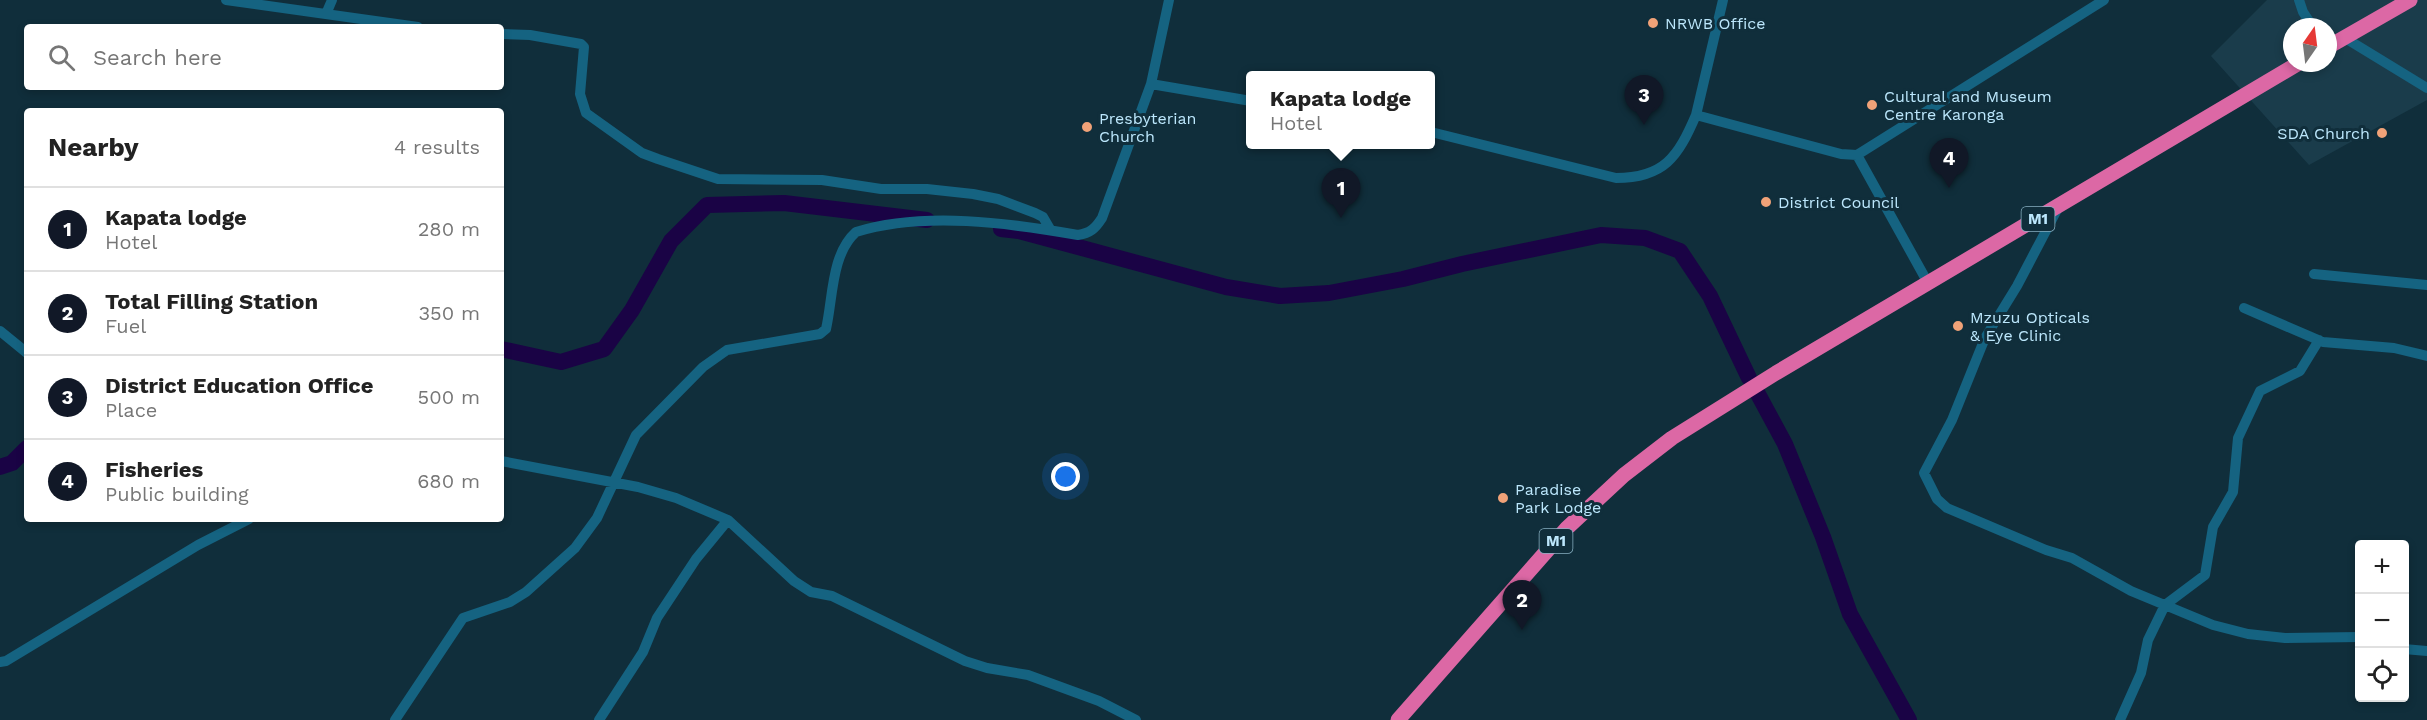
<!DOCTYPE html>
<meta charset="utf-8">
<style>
:root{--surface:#fff;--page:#f6f6f6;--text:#222;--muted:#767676;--line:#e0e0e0;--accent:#111827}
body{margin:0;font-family:"Work Sans",sans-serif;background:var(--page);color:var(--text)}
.controls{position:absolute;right:18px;bottom:18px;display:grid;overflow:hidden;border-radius:6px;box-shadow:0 3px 9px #0003}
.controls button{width:54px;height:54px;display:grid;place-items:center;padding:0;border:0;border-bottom:2px solid var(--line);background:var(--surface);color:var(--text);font:30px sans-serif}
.compass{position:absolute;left:2283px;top:18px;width:54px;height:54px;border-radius:50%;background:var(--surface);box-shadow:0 3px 9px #0003;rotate:14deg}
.you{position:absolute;left:1066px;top:477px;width:21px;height:21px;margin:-15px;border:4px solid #fff;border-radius:50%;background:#1a73e8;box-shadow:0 0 0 9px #1a73e833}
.badge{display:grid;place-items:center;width:39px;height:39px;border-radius:50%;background:var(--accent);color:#fff;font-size:20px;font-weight:700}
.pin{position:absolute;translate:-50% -50px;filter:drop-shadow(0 2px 3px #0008)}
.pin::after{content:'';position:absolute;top:32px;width:21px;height:18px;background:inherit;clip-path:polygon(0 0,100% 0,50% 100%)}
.popup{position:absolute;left:1246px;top:71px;width:189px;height:78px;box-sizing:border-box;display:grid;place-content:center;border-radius:6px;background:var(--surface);filter:drop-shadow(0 2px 4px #0005);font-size:20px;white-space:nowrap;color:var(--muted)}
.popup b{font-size:22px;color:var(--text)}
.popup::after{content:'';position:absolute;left:50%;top:100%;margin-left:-12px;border:12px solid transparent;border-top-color:var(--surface)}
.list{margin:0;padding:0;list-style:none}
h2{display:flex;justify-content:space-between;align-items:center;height:78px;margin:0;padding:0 24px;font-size:26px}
h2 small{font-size:20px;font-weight:400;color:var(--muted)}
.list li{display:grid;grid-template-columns:39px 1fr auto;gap:18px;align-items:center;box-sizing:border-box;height:84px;padding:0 24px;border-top:2px solid var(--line)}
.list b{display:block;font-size:22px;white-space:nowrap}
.list p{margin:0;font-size:20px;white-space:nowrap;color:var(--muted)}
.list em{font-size:20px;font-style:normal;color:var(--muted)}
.icon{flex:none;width:33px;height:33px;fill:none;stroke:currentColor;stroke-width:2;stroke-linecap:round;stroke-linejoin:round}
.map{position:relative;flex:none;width:2427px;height:720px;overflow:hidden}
.search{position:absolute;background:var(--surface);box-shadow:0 3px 9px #0003;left:24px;top:24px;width:480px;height:66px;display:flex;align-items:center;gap:15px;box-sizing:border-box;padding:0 21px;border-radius:6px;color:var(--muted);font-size:22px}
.panel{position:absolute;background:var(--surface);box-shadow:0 3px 9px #0003;left:24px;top:108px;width:480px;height:414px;border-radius:6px}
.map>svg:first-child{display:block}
</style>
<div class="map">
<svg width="2427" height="720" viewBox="0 0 2427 720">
<rect width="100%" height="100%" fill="#102e3b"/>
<path fill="#1a3c4b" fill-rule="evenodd" d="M2267,0H2427V100L2309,165L2211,56ZM2292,27H2328V63H2292Z"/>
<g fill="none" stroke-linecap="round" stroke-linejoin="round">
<path stroke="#1a0345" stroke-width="16" d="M1001,229L1019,231L1226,287L1280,296L1329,293L1403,279L1462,264L1601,235L1645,238L1680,251L1710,296L1749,378
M501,349L561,362L604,349L632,310L671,241L707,205L784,203L927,220
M1758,394L1785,444L1823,537L1850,614L1909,720
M0,467L12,463L27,448"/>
<path stroke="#156381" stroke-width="10" d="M226,0L418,27
M2299,0L2303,12L2313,27
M326,14L332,0
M501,34L530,35L581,44L584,47L580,94L586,113L642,153L658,159L718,179L822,180L881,189H927L973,194L998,199L1035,213L1043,217L1050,229
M2345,38L2427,88
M1151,84L1251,101
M1696,115L1723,0
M1431,132L1616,178C1664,178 1678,157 1696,115L1841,154L1857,155L1928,283
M1857,155L2104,0
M2059,206L2017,286L1985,338L1952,420L1924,473L1937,499L1947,508L2046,550L2072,558L2131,591L2213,625L2248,634L2285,638L2360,637
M2314,274L2427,285
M2244,308L2323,342L2394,348L2427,356
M0,331L27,353
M501,461L638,487L676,498L728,520
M2404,649L2427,651
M0,662L6,661L198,545L249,519
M395,720L463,618L510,602L526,592L575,548L597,518L636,435L703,367L727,350L820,334L826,329C833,299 831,254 856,232C924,211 1009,223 1078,235C1090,233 1095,229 1102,218L1151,84L1169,0
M599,720L643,652L657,618L696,559L728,520L794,581L811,592L832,596L965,661L987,668L1028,675L1099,701L1136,720
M2120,720L2141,673L2148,640L2165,605L2205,575L2213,527L2233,492L2238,438L2260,391L2300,371L2319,340"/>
<path stroke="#dc68a5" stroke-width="15" d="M2328,47L2410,0
M1398,720L1567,528L1624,475L1672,438L1776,373L2299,63"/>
</g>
<g fill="#f0a278" stroke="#102e3b" stroke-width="2">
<circle cx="1653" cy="23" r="6"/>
<circle cx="1872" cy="105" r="6"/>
<circle cx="1087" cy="127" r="6"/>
<circle cx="2382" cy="133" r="6"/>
<circle cx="1766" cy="202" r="6"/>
<circle cx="1958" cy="326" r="6"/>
<circle cx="1503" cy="498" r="6"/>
</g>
<g text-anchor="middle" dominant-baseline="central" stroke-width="6" stroke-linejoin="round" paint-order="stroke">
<g fill="#102e3b" stroke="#88b0c2" stroke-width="1.5">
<rect x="2021.5" y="207" width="33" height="24" rx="4.5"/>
<rect x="1539.5" y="529" width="33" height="24" rx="4.5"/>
</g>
<g font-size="15" font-weight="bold" fill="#bce7fc">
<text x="2038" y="219">M1</text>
<text x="1556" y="541">M1</text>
</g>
<g font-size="16" fill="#bce7fc" stroke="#102e3b" text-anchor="start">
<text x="1665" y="23">NRWB Office</text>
<text x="1884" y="96">Cultural and Museum<tspan x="1884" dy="18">Centre Karonga</tspan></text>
<text x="1099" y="118">Presbyterian<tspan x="1099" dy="18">Church</tspan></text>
<text x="2370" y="133" text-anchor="end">SDA Church</text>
<text x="1778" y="202">District Council</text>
<text x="1970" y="317">Mzuzu Opticals<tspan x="1970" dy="18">&amp; Eye Clinic</tspan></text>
<text x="1515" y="489">Paradise<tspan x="1515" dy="18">Park Lodge</tspan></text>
</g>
</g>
</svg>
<div class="controls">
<button>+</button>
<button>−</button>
<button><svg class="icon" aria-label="locate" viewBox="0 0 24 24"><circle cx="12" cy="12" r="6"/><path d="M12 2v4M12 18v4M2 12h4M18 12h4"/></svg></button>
</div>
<svg class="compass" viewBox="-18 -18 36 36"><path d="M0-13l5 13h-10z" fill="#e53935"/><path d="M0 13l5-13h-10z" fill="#767676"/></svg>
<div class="you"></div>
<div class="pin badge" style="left:1341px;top:218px">1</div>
<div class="popup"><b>Kapata lodge</b>Hotel</div>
<div class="pin badge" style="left:1522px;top:630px">2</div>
<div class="pin badge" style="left:1644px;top:125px">3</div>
<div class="pin badge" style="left:1949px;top:188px">4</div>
<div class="search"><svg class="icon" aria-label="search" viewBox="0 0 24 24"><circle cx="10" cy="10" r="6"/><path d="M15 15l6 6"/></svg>Search here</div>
<section class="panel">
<h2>Nearby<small>4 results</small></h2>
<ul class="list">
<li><span class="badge">1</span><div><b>Kapata lodge</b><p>Hotel</p></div><em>280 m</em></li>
<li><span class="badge">2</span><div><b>Total Filling Station</b><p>Fuel</p></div><em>350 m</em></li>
<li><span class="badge">3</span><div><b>District Education Office</b><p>Place</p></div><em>500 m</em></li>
<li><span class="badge">4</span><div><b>Fisheries</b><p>Public building</p></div><em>680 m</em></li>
</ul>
</section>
</div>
